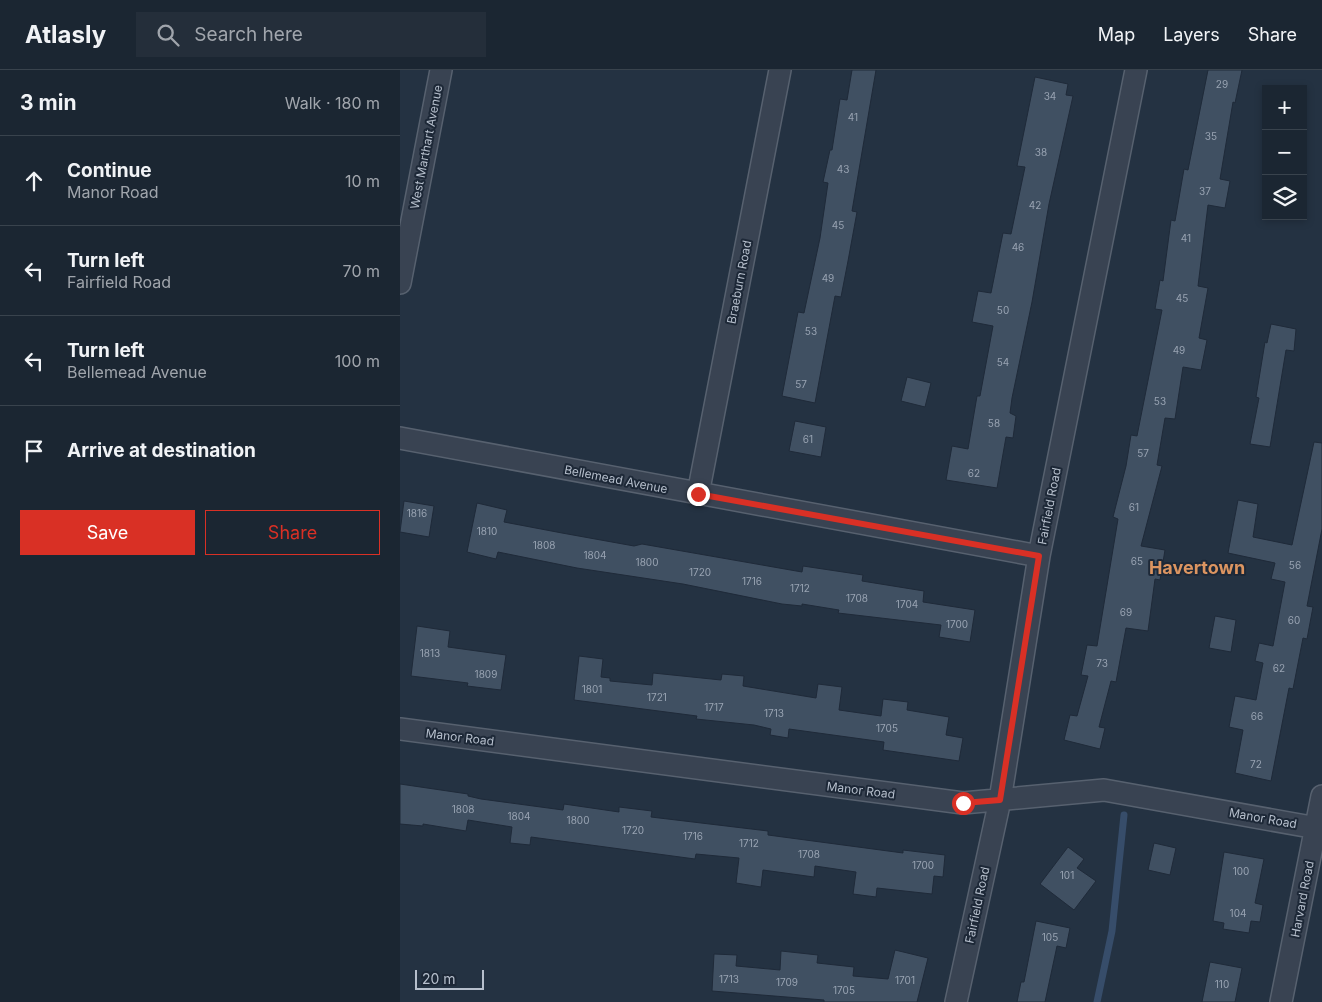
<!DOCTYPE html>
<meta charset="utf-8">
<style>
:root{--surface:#1b2632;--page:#242e3a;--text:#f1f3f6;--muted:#a0a5ac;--line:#39434d;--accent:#d93025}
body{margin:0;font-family:Inter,sans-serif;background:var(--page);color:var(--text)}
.controls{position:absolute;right:15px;top:15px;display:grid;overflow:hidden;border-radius:0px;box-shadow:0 2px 8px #0003}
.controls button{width:45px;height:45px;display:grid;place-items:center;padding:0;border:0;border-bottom:1px solid var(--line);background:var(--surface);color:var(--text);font:25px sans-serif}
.scale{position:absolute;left:15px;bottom:12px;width:69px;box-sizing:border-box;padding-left:5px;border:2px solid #b6bfcc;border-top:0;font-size:14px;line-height:18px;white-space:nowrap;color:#b6bfcc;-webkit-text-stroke:4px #1d2837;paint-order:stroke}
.stop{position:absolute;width:15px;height:15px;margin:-11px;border:4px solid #d93025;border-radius:50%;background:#fff}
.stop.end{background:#d93025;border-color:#fff;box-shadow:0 1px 5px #0008}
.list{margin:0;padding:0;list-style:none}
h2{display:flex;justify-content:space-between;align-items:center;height:65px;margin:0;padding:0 20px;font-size:21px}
h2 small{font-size:16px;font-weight:400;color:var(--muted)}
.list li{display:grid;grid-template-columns:32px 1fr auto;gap:15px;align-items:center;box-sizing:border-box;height:90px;padding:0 20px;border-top:1px solid var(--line)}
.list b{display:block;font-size:19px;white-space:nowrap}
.list p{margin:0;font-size:16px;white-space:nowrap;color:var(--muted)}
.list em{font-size:16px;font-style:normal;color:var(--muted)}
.actions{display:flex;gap:10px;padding:15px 20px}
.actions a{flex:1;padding:11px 0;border:1px solid var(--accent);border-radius:0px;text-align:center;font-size:18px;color:var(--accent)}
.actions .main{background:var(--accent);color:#fff}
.icon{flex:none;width:28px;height:28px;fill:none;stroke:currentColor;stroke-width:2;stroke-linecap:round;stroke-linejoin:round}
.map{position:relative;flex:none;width:922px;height:932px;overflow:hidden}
header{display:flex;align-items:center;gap:30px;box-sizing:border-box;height:70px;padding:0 25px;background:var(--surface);border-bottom:1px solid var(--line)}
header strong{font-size:24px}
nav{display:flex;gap:28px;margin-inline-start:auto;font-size:18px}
.search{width:350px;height:45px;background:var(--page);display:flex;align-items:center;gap:12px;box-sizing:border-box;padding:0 18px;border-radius:0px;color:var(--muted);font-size:19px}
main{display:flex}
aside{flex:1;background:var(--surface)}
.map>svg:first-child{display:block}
</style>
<header>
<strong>Atlasly</strong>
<div class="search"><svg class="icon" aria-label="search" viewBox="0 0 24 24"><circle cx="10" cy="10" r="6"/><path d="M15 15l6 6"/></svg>Search here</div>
<nav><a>Map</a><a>Layers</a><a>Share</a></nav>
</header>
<main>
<aside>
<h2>3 min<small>Walk · 180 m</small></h2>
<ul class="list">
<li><svg class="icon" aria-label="ahead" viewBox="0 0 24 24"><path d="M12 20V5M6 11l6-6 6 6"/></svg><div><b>Continue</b><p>Manor Road</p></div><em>10 m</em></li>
<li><svg class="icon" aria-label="left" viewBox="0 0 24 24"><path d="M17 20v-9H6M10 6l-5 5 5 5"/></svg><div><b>Turn left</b><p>Fairfield Road</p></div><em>70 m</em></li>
<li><svg class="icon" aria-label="left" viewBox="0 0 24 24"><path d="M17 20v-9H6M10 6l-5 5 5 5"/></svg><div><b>Turn left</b><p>Bellemead Avenue</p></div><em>100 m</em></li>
<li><svg class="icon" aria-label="arrive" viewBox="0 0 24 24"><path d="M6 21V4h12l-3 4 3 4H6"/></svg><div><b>Arrive at destination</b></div></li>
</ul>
<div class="actions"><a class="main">Save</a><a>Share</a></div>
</aside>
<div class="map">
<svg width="922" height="932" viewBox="0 0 922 932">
<rect width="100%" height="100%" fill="#243242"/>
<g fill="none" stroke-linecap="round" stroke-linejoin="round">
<path stroke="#374d6a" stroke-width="7" d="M697,932L712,861L724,745"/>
</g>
<path fill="#405062" stroke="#1f2a39" d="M452,0H476L452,141L457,142L448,191L441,227L435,226L415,333L382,326L398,242L404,243L420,168L428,113L423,112L430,80H432L440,29L447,30Z
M808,0H842L835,33L833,32L820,109L830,111L825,138L808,135L798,216L808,218L799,268L807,270L801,300L783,297L775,349L765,348L757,395L762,396L741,476L765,480L760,510L755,509L748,561L726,558L716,612L711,611L699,657L705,658L700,679L664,670L670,645L677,646L688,606L681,605L687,575L697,576L718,449L713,447L726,396L731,365L737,366L762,240L755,239L760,210L763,211L771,150L775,151L784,99L788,100Z
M635,7L668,14L666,25L673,26L649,134L632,232L612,328L610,343L616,346L613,368L606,367L597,418L546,410L552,376L568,379L577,326H580L593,256L572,252L578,221L591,223L603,163L611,164L625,97L617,96Z
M871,254L896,259L894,281L886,280L870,377L850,374L859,328L856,327L865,272L867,273Z
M507,307L531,313L525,337L501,331Z
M395,351L426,357L421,387L389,381Z
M914,372L922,373V459L907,536L913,537L907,569L903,568L893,619L889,618L871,711L835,703L843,660L829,657L835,626L856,630L863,593L855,591L859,573L873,576L885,512L871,509L875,493L828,483L838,430L858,434L853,467L892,475Z
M4,431L34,436L29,467L0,462Z
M77,433L107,440L104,452L162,463L234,476L242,474L402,502L403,496L463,505L462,511L524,521L523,532L575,540L570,572L539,567L541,555L438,543L439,540L402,534V536L382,534L283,514L177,498L98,482L96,489L67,482Z
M815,546L836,550L831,582L809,578Z
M17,556L50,561L48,577L106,585L101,620L67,616L68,613L11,606Z
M179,586L203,589L201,607L210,608V611L252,615L253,603L321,610L322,604L344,606L343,616L416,628L418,614L442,617L439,640L481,646L483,629L508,632L507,640L549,647L546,665L563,668L559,691L483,680L484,672L389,659L388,668L370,665L371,659L354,655L296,649L297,646L174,630Z
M0,714L68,724V726L81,729L163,740L164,734L219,742V737L252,741L251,747L368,761V765L503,783V780L545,785L543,807L534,806L532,824L477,818L476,827L453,824L456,802L415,796L414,807L363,800L361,817L336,813L339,788L296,784L295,789L131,767L130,775L110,773L112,757L68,750L66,761L23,754V756L0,754Z
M754,773L776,778L770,805L748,800Z
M668,777L684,789L677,798L696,811L674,840L640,814Z
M824,782L864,789L855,833L863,835L860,852L851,851L849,863L823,859L824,853L813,851Z
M636,851L670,858L666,878L657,876L645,932H617L621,912H624Z
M495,880L528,888L517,932H424V930L312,921L314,884L337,885L336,896L380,900L381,881L418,885L417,893L454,897L453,906L488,909Z
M810,892L842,898L835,932H802Z"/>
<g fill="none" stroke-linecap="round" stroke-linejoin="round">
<defs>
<path id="street" d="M0,213L41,0
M0,368L639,486
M298,424L380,0
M0,659L563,733L704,720L922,759
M556,932L600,730L639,486L736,0
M881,932L922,726"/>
</defs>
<use href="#street" stroke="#57616f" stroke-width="24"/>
<use href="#street" stroke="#394352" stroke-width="21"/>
</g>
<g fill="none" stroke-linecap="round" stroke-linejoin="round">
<path stroke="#d93025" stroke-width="6" d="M298,424L639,486L600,730L563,733"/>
</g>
<g text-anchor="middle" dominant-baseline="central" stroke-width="4" stroke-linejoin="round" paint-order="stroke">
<g font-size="10" fill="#98a3b2">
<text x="822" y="14">29</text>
<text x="650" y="26">34</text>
<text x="453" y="47">41</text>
<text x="811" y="66">35</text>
<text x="641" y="82">38</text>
<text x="443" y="99">43</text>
<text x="805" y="121">37</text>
<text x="635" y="135">42</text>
<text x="438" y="155">45</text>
<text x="786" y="168">41</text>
<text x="618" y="177">46</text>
<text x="428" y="208">49</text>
<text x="782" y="228">45</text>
<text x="603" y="240">50</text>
<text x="411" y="261">53</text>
<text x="779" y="280">49</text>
<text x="603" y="292">54</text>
<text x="401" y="314">57</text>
<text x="760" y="331">53</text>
<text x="594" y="353">58</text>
<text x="408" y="369">61</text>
<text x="743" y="383">57</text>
<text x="574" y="403">62</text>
<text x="734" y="437">61</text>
<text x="17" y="443">1816</text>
<text x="87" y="461">1810</text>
<text x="144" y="475">1808</text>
<text x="195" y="485">1804</text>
<text x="737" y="491">65</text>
<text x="247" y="492">1800</text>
<text x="895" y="495">56</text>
<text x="300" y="502">1720</text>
<text x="352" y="511">1716</text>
<text x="400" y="518">1712</text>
<text x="457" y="528">1708</text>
<text x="507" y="534">1704</text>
<text x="726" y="542">69</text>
<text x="894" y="550">60</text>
<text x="557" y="554">1700</text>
<text x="30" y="583">1813</text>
<text x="702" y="593">73</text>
<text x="879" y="598">62</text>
<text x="86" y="604">1809</text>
<text x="192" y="619">1801</text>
<text x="257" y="627">1721</text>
<text x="314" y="637">1717</text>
<text x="374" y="643">1713</text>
<text x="857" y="646">66</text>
<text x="487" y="658">1705</text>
<text x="856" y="694">72</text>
<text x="63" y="739">1808</text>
<text x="119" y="746">1804</text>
<text x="178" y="750">1800</text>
<text x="233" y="760">1720</text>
<text x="293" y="766">1716</text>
<text x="349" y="773">1712</text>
<text x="409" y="784">1708</text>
<text x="523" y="795">1700</text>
<text x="841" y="801">100</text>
<text x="667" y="805">101</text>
<text x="838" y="843">104</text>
<text x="650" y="867">105</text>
<text x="329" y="909">1713</text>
<text x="505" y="910">1701</text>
<text x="387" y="912">1709</text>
<text x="822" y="914">110</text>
<text x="444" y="920">1705</text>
</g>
<g font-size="12" fill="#b6bfcc" stroke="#1d2837">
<text transform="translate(26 77) rotate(-79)">West Marthart Avenue</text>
<text transform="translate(339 212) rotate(-79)">Braeburn Road</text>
<text transform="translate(216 409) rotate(11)">Bellemead Avenue</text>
<text transform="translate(649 436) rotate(-79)">Fairfield Road</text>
<text transform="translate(60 667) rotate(7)">Manor Road</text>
<text transform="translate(461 720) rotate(7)">Manor Road</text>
<text transform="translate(863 748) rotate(10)">Manor Road</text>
<text transform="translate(902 829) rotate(-79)">Harvard Road</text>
<text transform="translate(577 835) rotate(-78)">Fairfield Road</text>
</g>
<g font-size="18" font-weight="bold" fill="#dc9561" stroke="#1d2837">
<text x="797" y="497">Havertown</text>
</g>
</g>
</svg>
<div class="controls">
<button>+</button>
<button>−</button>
<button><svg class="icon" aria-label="layers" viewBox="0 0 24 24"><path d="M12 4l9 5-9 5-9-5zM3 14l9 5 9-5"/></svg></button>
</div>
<div class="scale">20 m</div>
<div class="stop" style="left:563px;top:733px"></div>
<div class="stop end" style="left:298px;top:424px"></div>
</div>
</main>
